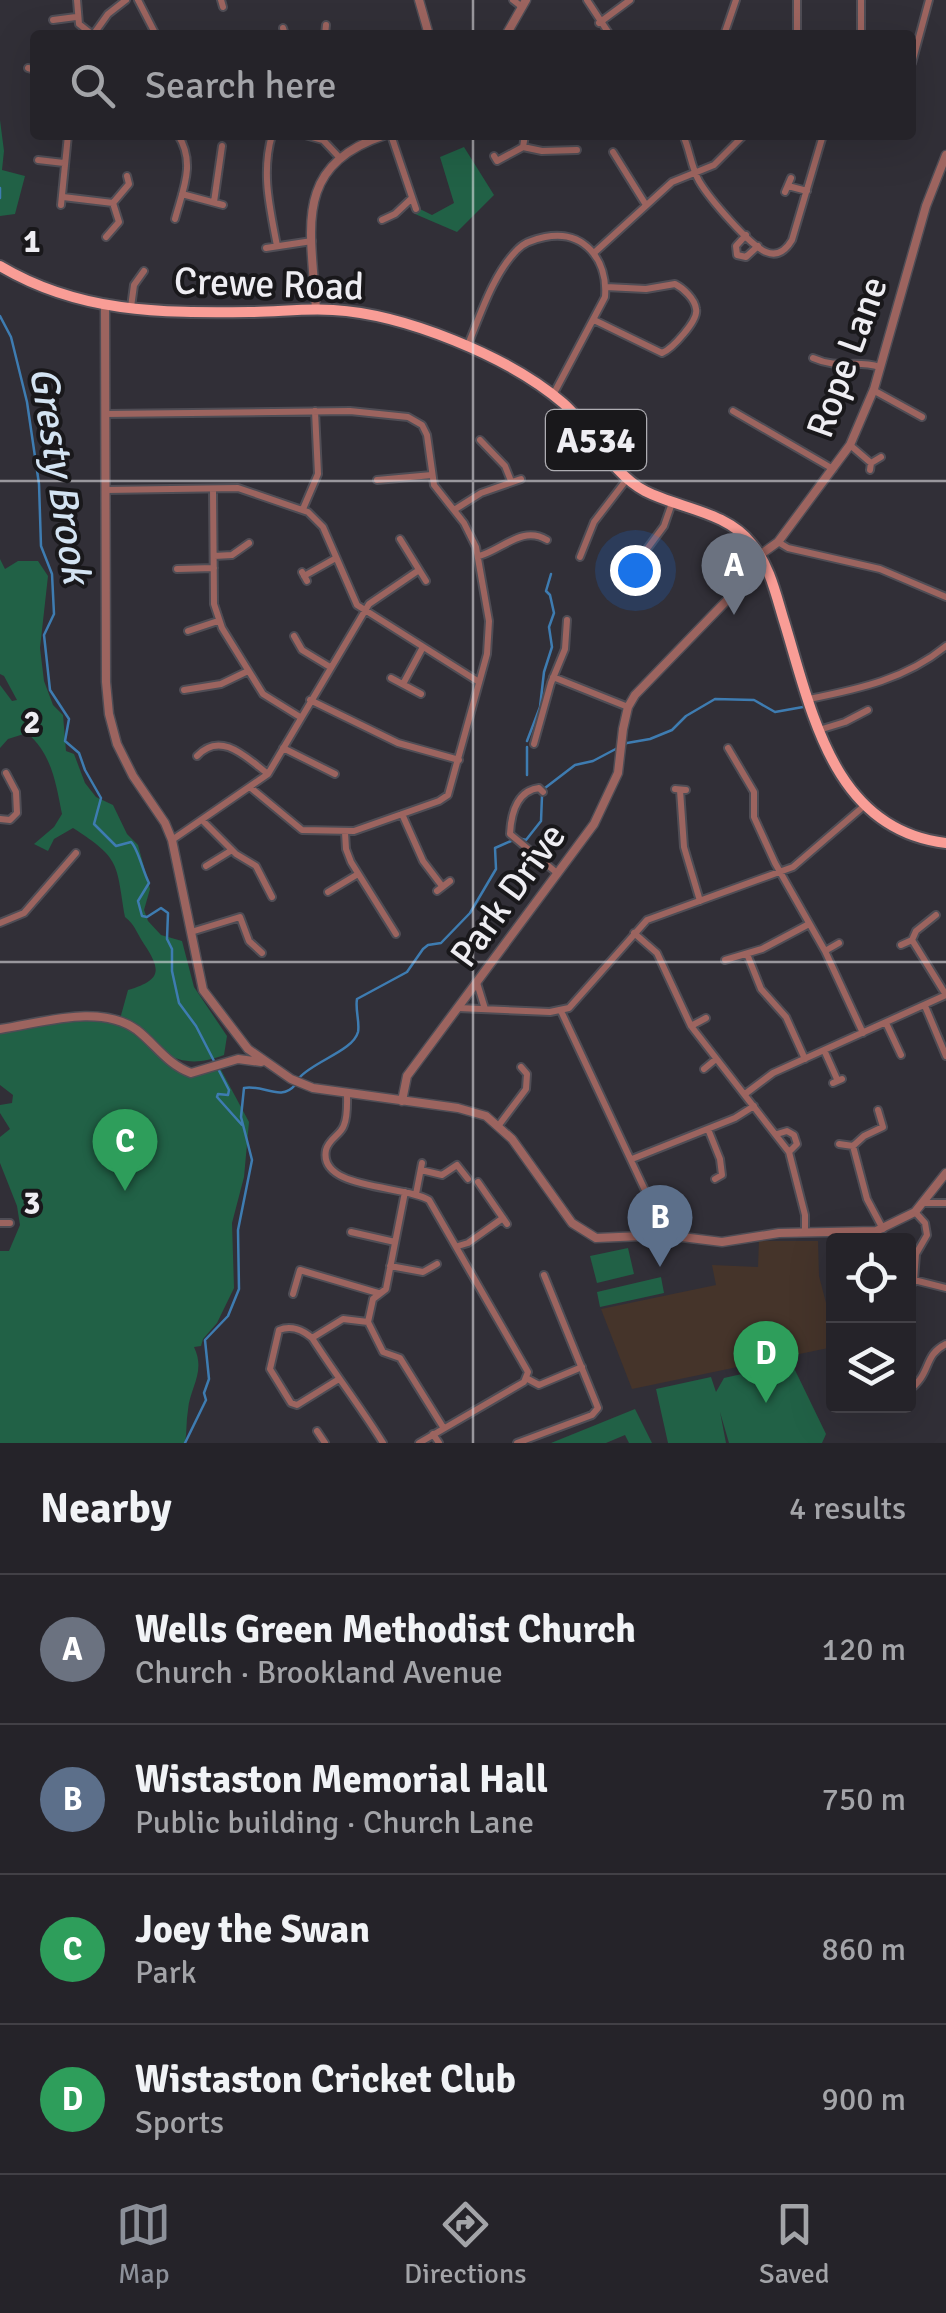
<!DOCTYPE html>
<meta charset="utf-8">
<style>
:root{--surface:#252329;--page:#2d2b31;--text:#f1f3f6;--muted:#a3a4a8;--line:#424046;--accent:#8c9099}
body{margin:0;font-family:Signika,sans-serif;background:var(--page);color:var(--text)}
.controls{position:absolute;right:30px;bottom:30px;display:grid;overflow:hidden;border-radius:10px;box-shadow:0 10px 40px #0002}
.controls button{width:90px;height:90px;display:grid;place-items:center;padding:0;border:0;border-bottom:2px solid var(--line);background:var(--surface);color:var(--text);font:50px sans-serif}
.you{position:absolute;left:635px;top:570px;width:35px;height:35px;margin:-25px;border:8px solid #fff;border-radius:50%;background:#1a73e8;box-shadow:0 0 0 15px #1a73e833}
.badge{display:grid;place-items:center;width:65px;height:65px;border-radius:50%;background:var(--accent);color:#fff;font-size:32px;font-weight:700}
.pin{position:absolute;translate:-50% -82px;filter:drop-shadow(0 2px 5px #0008)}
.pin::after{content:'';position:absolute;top:52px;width:35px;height:30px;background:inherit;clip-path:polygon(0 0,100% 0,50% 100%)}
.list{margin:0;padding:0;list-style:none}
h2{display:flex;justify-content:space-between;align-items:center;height:130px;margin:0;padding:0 40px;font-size:42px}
h2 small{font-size:32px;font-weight:400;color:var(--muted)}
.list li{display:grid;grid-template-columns:65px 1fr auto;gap:30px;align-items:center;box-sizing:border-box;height:150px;padding:0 40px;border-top:2px solid var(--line)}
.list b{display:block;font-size:38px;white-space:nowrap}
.list p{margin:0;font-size:32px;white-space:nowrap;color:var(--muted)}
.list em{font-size:32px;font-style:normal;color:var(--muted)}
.icon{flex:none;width:55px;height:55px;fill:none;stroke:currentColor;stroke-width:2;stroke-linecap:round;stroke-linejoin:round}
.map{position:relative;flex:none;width:946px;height:1443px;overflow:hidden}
.search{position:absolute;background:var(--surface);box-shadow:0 10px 40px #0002;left:30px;right:30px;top:30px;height:110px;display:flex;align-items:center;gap:25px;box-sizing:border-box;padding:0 35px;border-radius:10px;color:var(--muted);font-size:38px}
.sheet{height:730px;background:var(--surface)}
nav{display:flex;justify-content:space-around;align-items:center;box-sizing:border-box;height:140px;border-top:2px solid var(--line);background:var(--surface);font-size:28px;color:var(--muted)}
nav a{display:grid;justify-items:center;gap:5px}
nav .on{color:var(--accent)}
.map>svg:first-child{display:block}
</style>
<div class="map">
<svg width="946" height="1443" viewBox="0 0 946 1443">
<rect width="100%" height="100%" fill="#312f37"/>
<path fill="#45342a" d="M759,1241H818L819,1276L833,1330V1347L632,1389L601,1309L716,1285L712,1265L758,1267Z"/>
<path fill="#216146" d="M0,120L4,151L2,170L25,176L15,214L0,216Z
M464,147L494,195L457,232L415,214L418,208L432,215L454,203L440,157Z
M0,559L5,569L18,561H38L48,576L40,648L44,681L53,705L63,715L66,751L74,754L85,783L96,797L113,805L127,834L138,845L150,889L144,910L148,921L161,935L182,941L194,987L227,1036L224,1055C200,1064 184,1064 161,1052L191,1073L220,1068L249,1122L244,1177L232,1223L234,1288L217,1323L203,1339L201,1346L194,1347C206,1372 190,1387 188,1410C186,1421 187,1432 185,1443H0V1251H9L20,1225L17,1206L0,1163V1137L10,1129L0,1113V1105L12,1103L13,1095L0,1085V1029L77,1018L120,1019L128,990C161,980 162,971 144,944C137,934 136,926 125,917C116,863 121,859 73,828L54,839L48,851L34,844L54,827L62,814C56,784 52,754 27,733L8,739L0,748V685L12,701L17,700L4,676L0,674Z
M628,1248L634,1274L597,1283L590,1256Z
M661,1277L664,1293L600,1307L597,1292Z
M782,1365L794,1368L826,1434L822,1443H729L720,1412L726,1443H668L656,1389L711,1377L716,1392L724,1378Z
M635,1409L652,1443H629L625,1435L606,1443H551Z"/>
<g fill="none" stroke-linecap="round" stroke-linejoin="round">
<path stroke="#3e7cb1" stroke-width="2.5" d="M0,188V198
M0,316L11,337L27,402L39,484L41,546L52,574L54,614L44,635L50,690L69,719L65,741L79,753L85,770L101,798L94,824L116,846L131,842C138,848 143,872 149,883L138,901L142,916L147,917L161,908L168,913L167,939L172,949V971L179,1003L196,1026L229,1090L228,1095L218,1094L217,1097L242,1125
M527,741L540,707L544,672L552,647L549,627L554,613L550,595L546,591L551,574
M527,747V775
M545,788L575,765L593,761L627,743L650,739L672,730L686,716L715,699L754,700L775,712L803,707
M299,1078C314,1061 353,1051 358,1032C360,1022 355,1010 357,999L407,972L423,949L428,945L441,943L470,913L496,869L495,848L518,838L526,840L541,821L542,796
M185,1443L206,1400L204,1393L209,1379L205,1340L228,1316L239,1289L238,1230L252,1160L241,1117L244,1088C263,1084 281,1102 295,1085"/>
<defs>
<path id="minor" d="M77,0L79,24L93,35
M138,0L156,35
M221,0L223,7
M513,0L522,7
M587,0L610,35
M797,0V35
M861,0V35
M53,20L76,17
M599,23L630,0
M283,28L285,35
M93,35L108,14L126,0
M325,35L326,25
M724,35L736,0
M912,63L929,0
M28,68L35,70
M272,135C261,173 270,208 277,246
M305,135L323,140L339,157
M391,135L416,209
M683,135C690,150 691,167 699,181C709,198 749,245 766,252C778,257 786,250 792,240L823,135
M523,147L542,151L577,150
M613,152L646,205
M494,156L497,161L523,147L525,135
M38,160L64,163
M788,186L807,191
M785,192L791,178
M182,194L223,205
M63,197L113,203L119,222L106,237
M214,202L222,146
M113,203L129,184L127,176
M61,205L68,135
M175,219C183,189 196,163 178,135
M382,220L395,214L412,198
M746,235L736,246L737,255L746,257L758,246
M266,248L312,241
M594,253L672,182L714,165L744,135
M131,307L134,285L144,271
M594,320L662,353C672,349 699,320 696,309C695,299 683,288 675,284L646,289L606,287
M467,347C480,316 493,274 517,250C524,242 535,239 545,237C584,229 608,260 605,297L553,395
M813,358C840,370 853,359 880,367
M873,390L922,417
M733,411L833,469
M105,414L350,411L408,417L422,425L427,435L434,485L464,523L476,547L489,621L487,654L448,795L439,801L354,831L302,830L251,788
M480,440L505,466L511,481
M850,445L871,463
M870,470L871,463L881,457
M377,480L432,475
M213,489L214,604L222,628L263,694L300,717
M105,490L238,488L308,512L323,527L357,605L479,682
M303,509L318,474L315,411
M454,510L481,493L521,479
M400,539L426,581
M778,542L788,548L880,569L946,597
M214,556L232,555L249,543
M479,556C502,550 522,525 547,540
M580,557L594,522L627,479
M655,563L644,553L664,526L672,503
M177,569L214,568
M302,572L307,581
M304,576L336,558
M188,631L218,621
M294,636L302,650L330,667
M553,677L628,707
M391,678L421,694
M403,684L423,647
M184,690L221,684L248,671
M809,699C859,689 906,679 946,646
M310,700L398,743L459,760
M819,730L845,722L868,710
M534,744L551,683L565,649L567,620
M283,748L335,774
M728,748L754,792V817L775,863L825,951L863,1033
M197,756C221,730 247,758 268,774
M675,789L686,790
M680,790L684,847L700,901
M543,792L539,788C516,791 511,814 510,834L557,873
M402,814L423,861L442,886
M0,819L10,820L17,813L16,792L6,773
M203,821L236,854L256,866L272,897
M345,832L346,849L351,862L396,934
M172,840L268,774L369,604L419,570
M206,866L232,850
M437,891L450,881
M328,892L358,874
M936,915L916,931L912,940L946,995
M0,923L24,913L76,853
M191,932L240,917L249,941L262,953
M634,933L657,953L691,1026L789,1152L805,1215V1232
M901,945L912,940
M825,951L839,943
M747,954L761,989L786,1017L805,1059
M725,960L762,949L809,924
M477,983L485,1009
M925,1006L946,1056
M458,1008L550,1012L569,1008L647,920L793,867L864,806
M561,1011L666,1235
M886,1023L901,1055
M691,1026L706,1018
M824,1050L837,1079
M704,1069L716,1059
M833,1083L842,1079
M347,1093C347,1103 348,1116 344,1125C341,1135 329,1138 326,1150C318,1190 405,1185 429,1200L528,1372L524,1382L419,1443
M745,1094L773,1073L946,995
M878,1110L883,1127L864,1136L853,1146L867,1199L883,1229
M499,1125L526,1089L527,1074L521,1067
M708,1129L720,1159L722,1175L715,1179
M777,1134L787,1131L794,1135L797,1144L789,1152
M839,1144L853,1146
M632,1159L735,1118L754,1106
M421,1170L442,1175L457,1165L468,1179
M478,1182L507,1224
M416,1194L422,1163
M925,1203H946
M0,1223H10
M351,1232L395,1242
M458,1246L468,1243L503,1218
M390,1266L423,1272L437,1264
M914,1280L946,1288
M908,1292L914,1280L916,1254L927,1235L925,1223L915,1212
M293,1294L300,1270L378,1293
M368,1322L343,1319L312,1338C335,1374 360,1406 383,1443
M368,1322L373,1299L386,1289L405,1192
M368,1322L383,1352L400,1358L443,1427
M312,1338C303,1330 291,1325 279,1330L270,1369L291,1403L297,1405L339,1379
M526,1378L539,1385L582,1367
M908,1391C933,1373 922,1356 946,1344
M317,1431L325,1443
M433,1434L439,1443
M517,1443L592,1415L598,1408L544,1275"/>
<path id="tertiary" d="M419,0L429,35
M506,35L526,0
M105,306L106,682L109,714L117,744L133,776L165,823L172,840L203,990L248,1049L291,1079L313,1088L458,1108L486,1116L512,1139L572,1223L596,1238L666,1235L722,1242L779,1233L876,1231L915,1212L946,1173
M316,309C311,228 292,166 385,135
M760,555L778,542L850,445L874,389L926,206L946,155
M0,1029C42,1023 100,1003 137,1030C156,1045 167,1064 191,1073L238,1059L261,1062
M402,1101L407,1076L594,824L618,773L623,729L628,707L635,695L764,562"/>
<path id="primary" d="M0,266C79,313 160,313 250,312C277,312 305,308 333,310C404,314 508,356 563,403C593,429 609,472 645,491C680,509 726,511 752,544C770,566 776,595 784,621C812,712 833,830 946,843"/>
</defs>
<use href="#minor" stroke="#4f4d55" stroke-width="10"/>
<use href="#tertiary" stroke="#4f4d55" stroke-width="11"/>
<use href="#primary" stroke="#4f4d55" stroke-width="14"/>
<use href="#minor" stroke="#9c645f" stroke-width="6"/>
<use href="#tertiary" stroke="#9c645f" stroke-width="8"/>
<use href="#primary" stroke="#f99d96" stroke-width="10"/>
</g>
<path fill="none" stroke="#eeedf2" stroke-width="2.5" stroke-opacity="0.55" d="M473,0V35M473,135V1443M0,481H946M0,962H946"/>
<g text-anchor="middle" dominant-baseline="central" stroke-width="8" stroke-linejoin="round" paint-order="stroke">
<rect fill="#19181b" stroke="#aeadb2" stroke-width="2.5" x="546" y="410" width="100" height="60" rx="8"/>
<g font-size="35" font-weight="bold" fill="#eeedf2">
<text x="596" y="440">A534</text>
</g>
<g font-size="38" fill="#eeedf2" stroke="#19181b">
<text transform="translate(269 284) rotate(2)">Crewe Road</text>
<text transform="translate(847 357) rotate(-70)">Rope Lane</text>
<text transform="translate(508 895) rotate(-54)">Park Drive</text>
</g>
<g font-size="40" font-style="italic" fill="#d3e3f2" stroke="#19181b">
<text transform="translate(60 475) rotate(81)">Gresty Brook</text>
</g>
</g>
<g font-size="32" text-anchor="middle" font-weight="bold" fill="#eeedf2" stroke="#19181b" stroke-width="8" stroke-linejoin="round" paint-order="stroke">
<text x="32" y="252">1</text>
<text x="32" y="733">2</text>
<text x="32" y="1214">3</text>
</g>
</svg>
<div class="controls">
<button><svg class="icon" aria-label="locate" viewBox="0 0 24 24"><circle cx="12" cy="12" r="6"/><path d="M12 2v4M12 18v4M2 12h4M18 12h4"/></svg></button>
<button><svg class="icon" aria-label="layers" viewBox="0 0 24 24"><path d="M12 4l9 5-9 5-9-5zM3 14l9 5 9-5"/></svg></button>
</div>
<div class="you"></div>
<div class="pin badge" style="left:734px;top:615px;background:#6b7280">A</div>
<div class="pin badge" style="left:660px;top:1267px;background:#5c6f8a">B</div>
<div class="pin badge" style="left:125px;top:1191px;background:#2e9e5b">C</div>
<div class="pin badge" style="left:766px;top:1403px;background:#2e9e5b">D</div>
<div class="search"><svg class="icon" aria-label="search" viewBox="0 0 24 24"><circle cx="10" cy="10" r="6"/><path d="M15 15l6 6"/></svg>Search here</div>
</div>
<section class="sheet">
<h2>Nearby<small>4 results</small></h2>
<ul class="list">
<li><span class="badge" style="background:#6b7280">A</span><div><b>Wells Green Methodist Church</b><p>Church · Brookland Avenue</p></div><em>120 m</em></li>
<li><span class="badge" style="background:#5c6f8a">B</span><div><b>Wistaston Memorial Hall</b><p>Public building · Church Lane</p></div><em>750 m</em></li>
<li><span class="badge" style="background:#2e9e5b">C</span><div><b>Joey the Swan</b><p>Park</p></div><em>860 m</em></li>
<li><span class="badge" style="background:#2e9e5b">D</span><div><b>Wistaston Cricket Club</b><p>Sports</p></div><em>900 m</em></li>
</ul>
</section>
<nav>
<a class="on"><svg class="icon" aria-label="map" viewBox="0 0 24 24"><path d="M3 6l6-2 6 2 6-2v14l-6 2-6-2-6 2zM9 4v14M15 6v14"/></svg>Map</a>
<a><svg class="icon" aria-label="directions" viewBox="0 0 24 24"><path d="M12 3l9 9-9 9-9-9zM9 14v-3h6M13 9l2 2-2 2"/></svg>Directions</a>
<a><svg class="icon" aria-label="saved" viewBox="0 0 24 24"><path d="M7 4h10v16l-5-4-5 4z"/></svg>Saved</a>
</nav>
